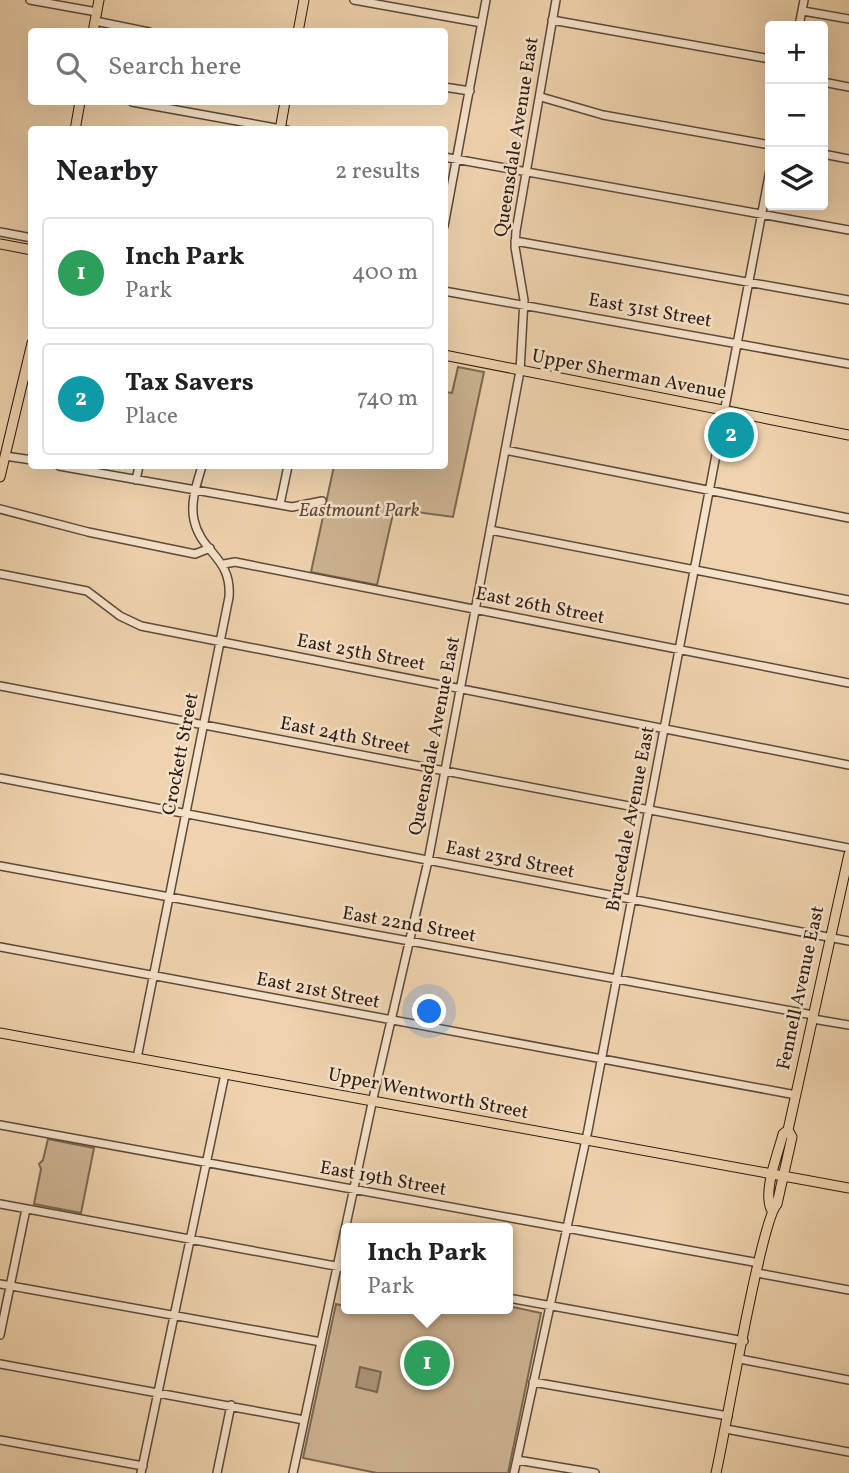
<!DOCTYPE html>
<meta charset="utf-8">
<style>
:root{--surface:#fff;--page:#f6f6f6;--text:#202124;--muted:#757577;--line:#e0e0e0;--accent:#111827}
body{margin:0;font-family:Vollkorn,serif;background:var(--page);color:var(--text)}
.controls{position:absolute;right:21px;top:21px;display:grid;overflow:hidden;border-radius:7px;box-shadow:0 7px 28px #0002}
.controls button{width:63px;height:63px;display:grid;place-items:center;padding:0;border:0;border-bottom:2px solid var(--line);background:var(--surface);color:var(--text);font:35px sans-serif}
.you{position:absolute;left:430px;top:1012px;width:24px;height:24px;margin:-18px;border:5px solid #fff;border-radius:50%;background:#1a73e8;box-shadow:0 0 0 10px #1a73e833}
.badge{display:grid;place-items:center;width:46px;height:46px;border-radius:50%;background:var(--accent);color:#fff;font-size:23px;font-weight:700}
.pin{position:absolute;translate:-50% -50%;border:4px solid #fff;box-shadow:0 2px 7px #0006}
.popup{position:absolute;left:341px;top:1223px;width:172px;height:91px;box-sizing:border-box;display:grid;place-content:center;border-radius:7px;background:var(--surface);filter:drop-shadow(0 2px 5px #0005);font-size:23px;white-space:nowrap;color:var(--muted)}
.popup b{font-size:26px;color:var(--text)}
.popup::after{content:'';position:absolute;left:50%;top:100%;margin-left:-14px;border:14px solid transparent;border-top-color:var(--surface)}
.list{margin:0;padding:0;list-style:none}
h2{display:flex;justify-content:space-between;align-items:center;height:91px;margin:0;padding:0 28px;font-size:30px}
h2 small{font-size:23px;font-weight:400;color:var(--muted)}
.list li{display:grid;grid-template-columns:46px 1fr auto;gap:21px;align-items:center;box-sizing:border-box;height:112px;margin:0 14px 14px;padding:0 14px;border:2px solid var(--line);border-radius:7px}
.list b{display:block;font-size:26px;white-space:nowrap}
.list p{margin:0;font-size:23px;white-space:nowrap;color:var(--muted)}
.list em{font-size:23px;font-style:normal;color:var(--muted)}
.icon{flex:none;width:38px;height:38px;fill:none;stroke:currentColor;stroke-width:2;stroke-linecap:round;stroke-linejoin:round}
.map{position:relative;flex:none;width:849px;height:1473px;overflow:hidden}
.search{position:absolute;background:var(--surface);box-shadow:0 7px 28px #0002;left:28px;top:28px;width:420px;height:77px;display:flex;align-items:center;gap:18px;box-sizing:border-box;padding:0 24px;border-radius:7px;color:var(--muted);font-size:26px}
.panel{position:absolute;background:var(--surface);box-shadow:0 7px 28px #0002;left:28px;top:126px;width:420px;height:343px;border-radius:7px}
.map>svg:first-child{display:block}
</style>
<div class="map">
<svg width="849" height="1473" viewBox="0 0 849 1473">
<rect width="100%" height="100%" fill="#efd3ae"/>
<filter id="stains"><feTurbulence type="fractalNoise" baseFrequency=".00286" numOctaves="4"/><feColorMatrix values="0 0 0 0 .2 0 0 0 0 .09 0 0 0 0 .02 0 0 0 .5 -.17"/></filter>
<radialGradient id="worn" r=".72"><stop offset=".6" stop-color="#630" stop-opacity="0"/><stop offset="1" stop-color="#630" stop-opacity=".3"/></radialGradient>
<path fill="#ceb493" stroke="#7c6852" stroke-width="2" d="M458,367L484,372L453,517L394,509L377,585L311,572L334,466H444L445,392L452,393Z
M48,1139L94,1148L81,1213L34,1204L41,1169L39,1164L43,1160Z
M336,1304L366,1311L508,1309V1306L541,1313L508,1473H377L303,1458Z"/>
<path fill="#ac9479" stroke="#786450" stroke-width="2" d="M360,1367L381,1372L377,1392L356,1387Z"/>
<g fill="none" stroke-linecap="round" stroke-linejoin="round">
<defs>
<path id="minor" d="M30,0L97,12
M354,0L482,23
M803,11L849,19
M552,20L770,59
M95,21L149,32
M799,26L804,0
M823,82L849,87
M444,87L470,91
M541,97L603,115L770,145
M132,102L287,130
M823,154L849,159
M444,157L849,230
M444,226L486,0
M0,232L32,238
M515,241L849,300
M444,291L849,364
M505,450L849,518
M5,456L32,460
M59,466L292,507L322,501
M136,480L139,466
M280,504L288,466
M0,509L88,532L195,554L210,548
M490,530L849,600
M224,564L235,562L849,683
M0,574L87,591L120,616L141,626L849,765
M0,686L849,848
M0,778L849,941
M0,866L813,1015
M0,947L796,1095
M813,1019L849,1025
M137,1058L229,597C232,557 201,553 194,520C190,502 197,483 202,466
M0,1125L759,1263
M0,1204L346,1268
M757,1273L849,1290
M0,1284L321,1342
M508,1298L744,1341
M0,1335L26,1209
M740,1359L849,1380
M0,1364L304,1420
M533,1382L728,1416
M726,1429L849,1452
M0,1440L143,1466
M517,1460L595,1473
M141,1473L225,1074
M217,1473L231,1405
M293,1473L374,1094L428,861L520,371L524,300L515,247L516,231L556,0
M514,1473L588,1130L770,170"/>
<path id="major" d="M93,32L99,0
M298,32L304,0
M75,130L80,102
M280,130L285,102
M0,244L32,250
M444,355L849,435
M0,477L32,343
M0,1033L849,1188
M771,1209C763,1190 778,1154 783,1134L788,1130
M716,1473C725,1434 761,1220 777,1204L792,1137L788,1130L849,854"/>
</defs>
<use href="#minor" stroke="#5c4939" stroke-width="10"/>
<use href="#major" stroke="#2b1b12" stroke-width="11"/>
<use href="#minor" stroke="#f5e2ca" stroke-width="7"/>
<use href="#major" stroke="#efd3ae" stroke-width="9"/>
</g>
<g text-anchor="middle" dominant-baseline="central" stroke-width="5" stroke-linejoin="round" paint-order="stroke">
<g font-size="19" fill="#2b1b12" stroke="#f5e2ca">
<text transform="translate(517 137) rotate(-81)">Queensdale Avenue East</text>
<text transform="translate(650 311) rotate(10)">East 31st Street</text>
<text transform="translate(629 375) rotate(11)">Upper Sherman Avenue</text>
<text transform="translate(540 606) rotate(11)">East 26th Street</text>
<text transform="translate(361 653) rotate(11)">East 25th Street</text>
<text transform="translate(345 736) rotate(11)">East 24th Street</text>
<text transform="translate(435 736) rotate(-79)">Queensdale Avenue East</text>
<text transform="translate(181 754) rotate(-79)">Crockett Street</text>
<text transform="translate(631 819) rotate(-79)">Brucedale Avenue East</text>
<text transform="translate(510 860) rotate(11)">East 23rd Street</text>
<text transform="translate(409 925) rotate(10)">East 22nd Street</text>
<text transform="translate(801 988) rotate(-78)">Fennell Avenue East</text>
<text transform="translate(318 991) rotate(11)">East 21st Street</text>
<text transform="translate(428 1094) rotate(11)">Upper Wentworth Street</text>
<text transform="translate(383 1179) rotate(10)">East 19th Street</text>
</g>
<g font-size="19" font-style="italic" fill="#5c4939" stroke="#f5e2ca">
<text x="359" y="511">Eastmount Park</text>
</g>
</g>
<rect width="100%" height="100%" filter="url(#stains)"/>
<rect width="100%" height="100%" fill="url(#worn)"/>
</svg>
<div class="controls">
<button>+</button>
<button>−</button>
<button><svg class="icon" aria-label="layers" viewBox="0 0 24 24"><path d="M12 4l9 5-9 5-9-5zM3 14l9 5 9-5"/></svg></button>
</div>
<div class="you"></div>
<div class="pin badge" style="left:427px;top:1363px;background:#2e9e5b">1</div>
<div class="popup"><b>Inch Park</b>Park</div>
<div class="pin badge" style="left:731px;top:435px;background:#0f9aa8">2</div>
<div class="search"><svg class="icon" aria-label="search" viewBox="0 0 24 24"><circle cx="10" cy="10" r="6"/><path d="M15 15l6 6"/></svg>Search here</div>
<section class="panel">
<h2>Nearby<small>2 results</small></h2>
<ul class="list">
<li><span class="badge" style="background:#2e9e5b">1</span><div><b>Inch Park</b><p>Park</p></div><em>400 m</em></li>
<li><span class="badge" style="background:#0f9aa8">2</span><div><b>Tax Savers</b><p>Place</p></div><em>740 m</em></li>
</ul>
</section>
</div>
